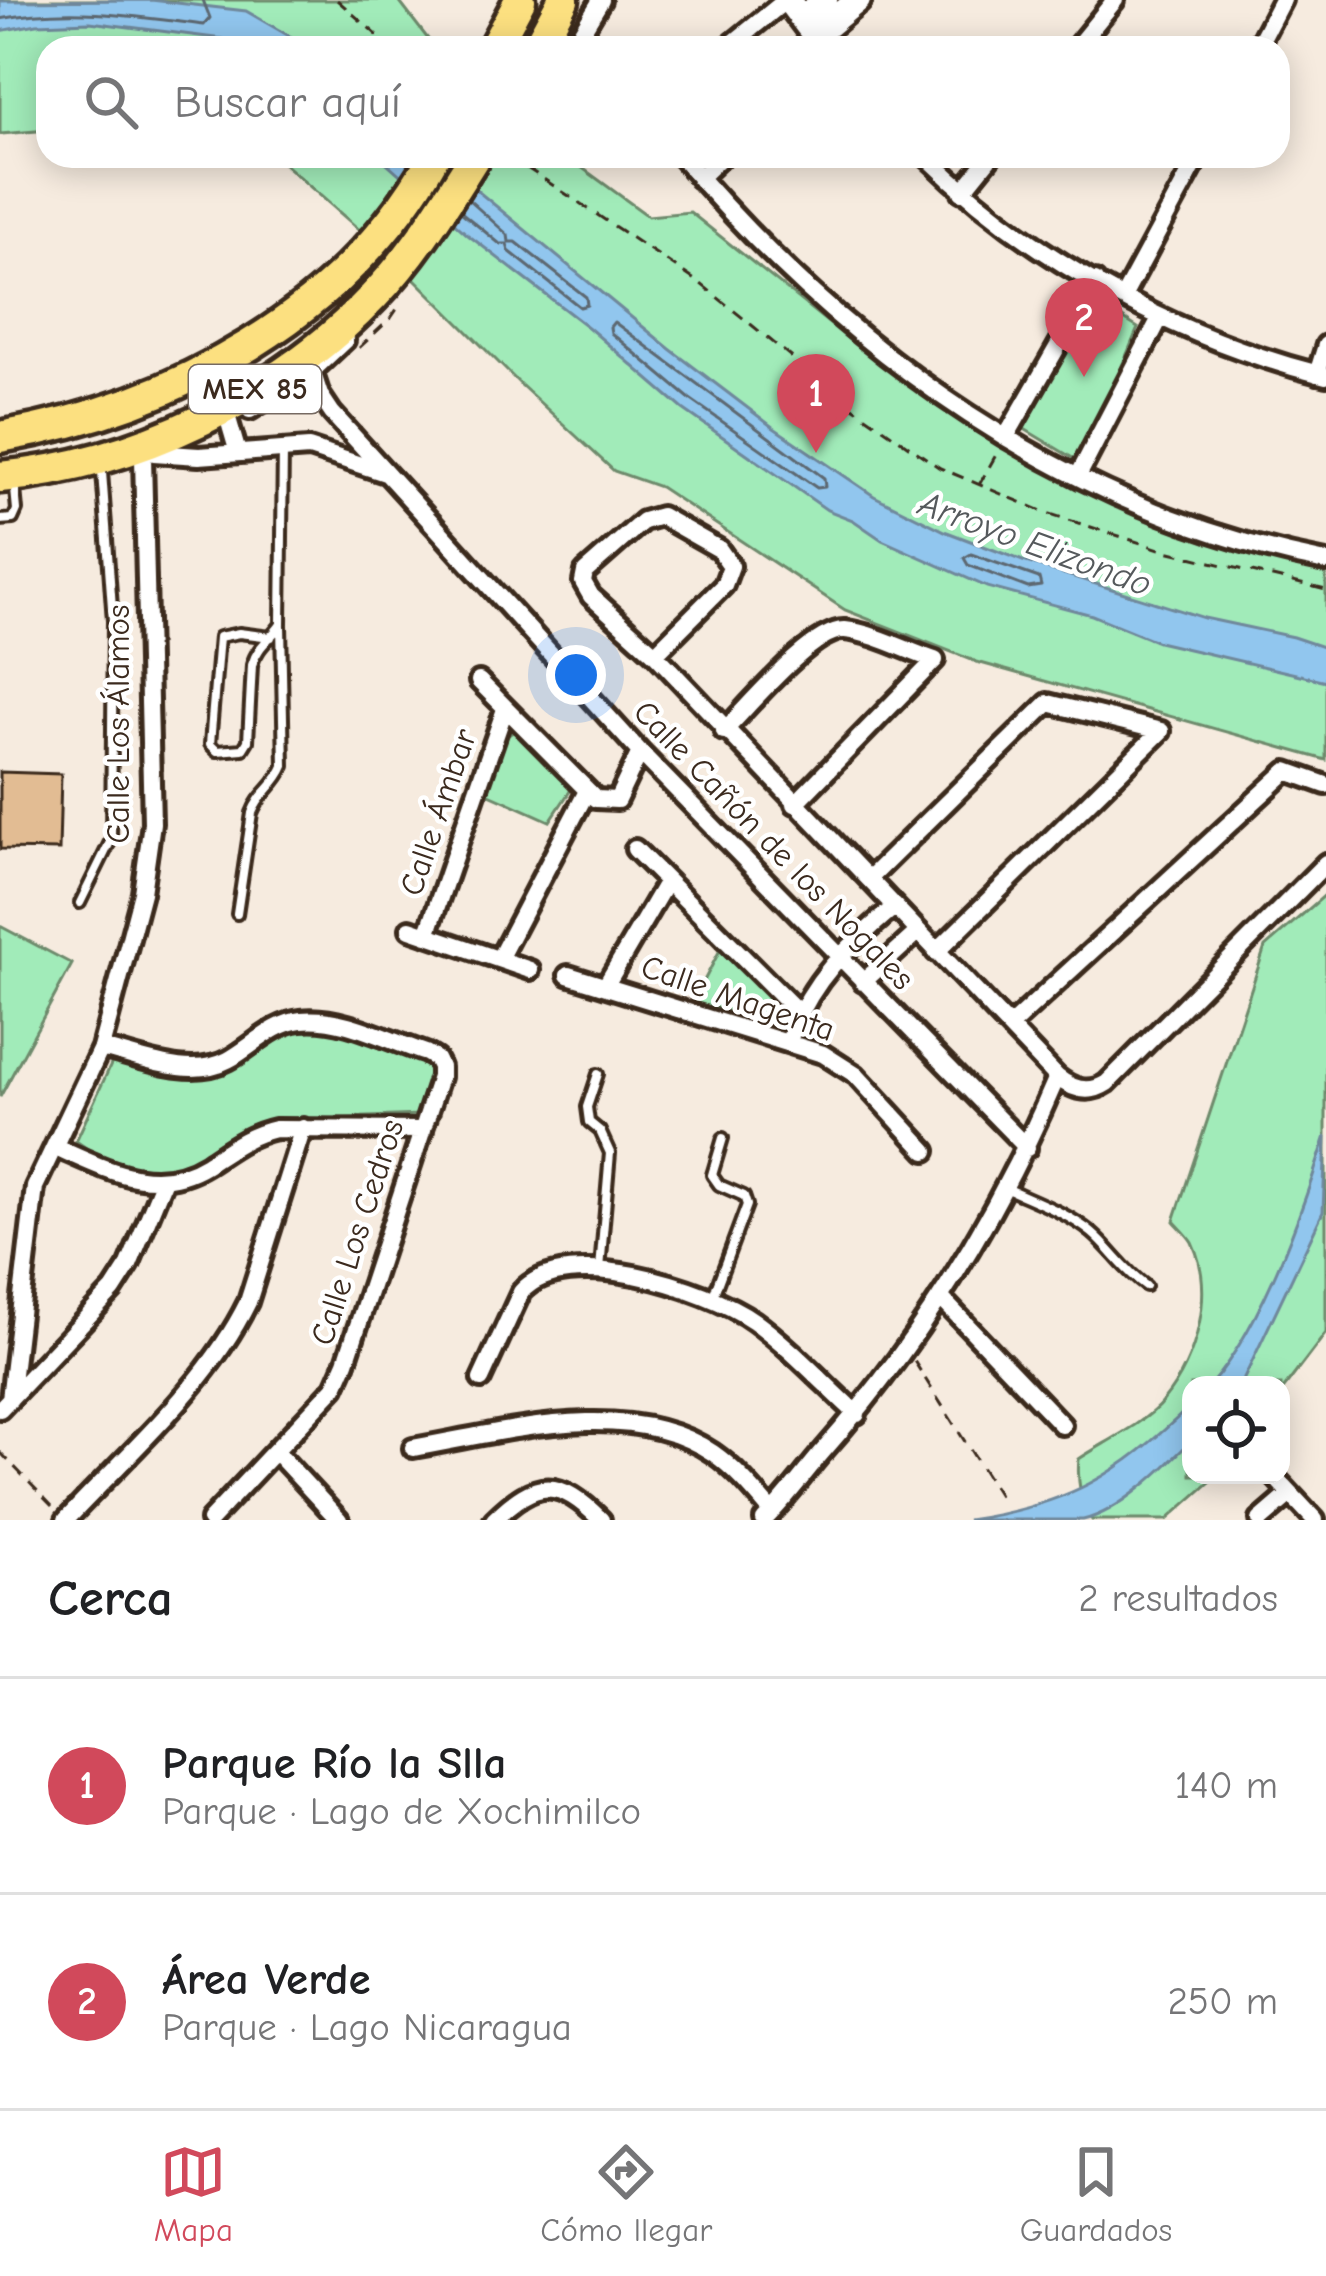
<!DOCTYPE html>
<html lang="es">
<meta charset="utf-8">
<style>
:root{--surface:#fff;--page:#f2f2f2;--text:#202124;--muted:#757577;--line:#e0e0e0;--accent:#d1495b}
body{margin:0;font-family:"Comic Neue",sans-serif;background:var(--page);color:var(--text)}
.controls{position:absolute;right:36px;bottom:36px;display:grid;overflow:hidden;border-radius:24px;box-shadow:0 6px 30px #0003}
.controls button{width:108px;height:108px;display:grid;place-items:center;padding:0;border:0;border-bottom:3px solid var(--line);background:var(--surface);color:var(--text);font:60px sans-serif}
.you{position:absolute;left:576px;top:675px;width:42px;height:42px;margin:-30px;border:9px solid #fff;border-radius:50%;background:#1a73e8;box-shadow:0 0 0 18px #1a73e833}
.badge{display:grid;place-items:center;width:78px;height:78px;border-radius:50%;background:var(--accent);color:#fff;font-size:39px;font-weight:700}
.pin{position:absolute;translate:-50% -99px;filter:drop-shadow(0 3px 6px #0008)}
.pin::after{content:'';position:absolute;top:63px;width:42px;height:36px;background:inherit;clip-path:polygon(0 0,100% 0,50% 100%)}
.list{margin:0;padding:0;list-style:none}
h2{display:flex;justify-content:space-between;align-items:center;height:156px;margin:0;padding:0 48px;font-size:51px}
h2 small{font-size:39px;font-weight:400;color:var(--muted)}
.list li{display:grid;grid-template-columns:78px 1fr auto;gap:36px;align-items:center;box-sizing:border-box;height:216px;padding:0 48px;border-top:3px solid var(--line)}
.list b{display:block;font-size:45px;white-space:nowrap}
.list p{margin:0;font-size:39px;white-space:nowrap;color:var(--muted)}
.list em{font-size:39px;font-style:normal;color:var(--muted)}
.icon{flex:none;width:66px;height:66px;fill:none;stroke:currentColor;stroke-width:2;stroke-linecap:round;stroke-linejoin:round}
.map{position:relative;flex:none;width:1326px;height:1520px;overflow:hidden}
.search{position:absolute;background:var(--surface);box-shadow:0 6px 30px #0003;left:36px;right:36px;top:36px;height:132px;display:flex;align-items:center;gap:30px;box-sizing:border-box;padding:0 42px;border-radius:36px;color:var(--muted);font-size:45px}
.sheet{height:588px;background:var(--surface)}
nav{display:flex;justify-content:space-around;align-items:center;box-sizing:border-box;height:168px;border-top:3px solid var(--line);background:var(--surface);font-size:33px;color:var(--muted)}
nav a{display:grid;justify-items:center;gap:6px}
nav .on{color:var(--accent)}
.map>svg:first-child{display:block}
</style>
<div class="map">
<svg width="1326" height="1520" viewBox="0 0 1326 1520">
<rect width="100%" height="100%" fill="#f6ebdf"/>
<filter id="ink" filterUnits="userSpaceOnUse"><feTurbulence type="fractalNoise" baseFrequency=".00833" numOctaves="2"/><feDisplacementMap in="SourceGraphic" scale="24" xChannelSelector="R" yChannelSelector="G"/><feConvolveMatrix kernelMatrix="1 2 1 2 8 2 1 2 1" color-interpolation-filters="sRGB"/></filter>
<g filter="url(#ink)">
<path fill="#a1ebb9" stroke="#6e8a6c" stroke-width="3" d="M0,0H398L435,48H48V130L0,134Z
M275,156H566L648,216L690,212L867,354L965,414L1146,507L1326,553V760L977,662L845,610L660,487L614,471L521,385L412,276Z
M1096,301L1138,328L1081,463L1021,427Z
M517,729L572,788L550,821L485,792L504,738Z
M1326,894V1333L1281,1392V1385H1191V1475H1218L1167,1520H1092C1080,1504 1077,1478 1079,1459C1103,1443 1147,1422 1163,1401C1196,1361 1216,1292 1192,1242C1188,1235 1179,1227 1174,1221L1265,947Z
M0,926L72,964L0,1097Z
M721,948L788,1011L782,1025L693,1002Z
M298,1025L326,1027L431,1065L420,1115L265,1121L186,1167L150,1174L111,1165L76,1141L114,1058L176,1075L223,1073Z"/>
<path fill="#91c6ee" stroke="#6f889b" stroke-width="3" d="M151,0L246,11L310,48H244L223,39L90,22L37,24L0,31V1Z
M379,156H435L670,349L774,428L874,496L947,532L1023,561L1204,618L1293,637L1326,648V681L1158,642L1092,615L987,587L882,540L853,520L827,510L683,409L589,328L468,235Z
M1326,1136L1323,1212L1241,1385H1210C1261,1328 1303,1209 1326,1136Z
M1191,1405V1441C1165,1467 1120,1512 1083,1520C1055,1520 998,1520 967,1520C1068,1505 1118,1476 1191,1405Z"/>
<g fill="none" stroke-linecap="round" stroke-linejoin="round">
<path stroke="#5d6871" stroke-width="3" d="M0,19C69,6 135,16 204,25L210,18L203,0
M461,212L500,244H507L509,251L580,307L587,305L586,297L516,242H509L508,235L469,200
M614,322L824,478L825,487L817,488L690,399L611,333L610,327Z
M971,554L1039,578L1041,586L1028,588L968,565L964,558Z"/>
</g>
<path fill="#e2bc93" stroke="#3b2a1e" stroke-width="3" d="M0,772L61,774L59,850L0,849Z"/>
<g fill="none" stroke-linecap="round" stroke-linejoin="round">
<defs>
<path id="lane" d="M0,520L13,519L17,510L15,489
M271,637L239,633L219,637L210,744L217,751L243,749L248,741L252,665C257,646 271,639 281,624L283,449
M80,903L111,840L113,621L102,472
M237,914L252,813C259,793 276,786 284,766L281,625
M598,1074L587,1107L589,1122L600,1131L610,1153L600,1269
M1006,1188C1034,1201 1068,1213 1092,1233C1112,1250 1122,1269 1146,1286
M713,1296L747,1205L744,1196L719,1185L712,1175L723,1138"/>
<path id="street" d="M572,48L601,0
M727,48L786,0
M1076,48L1115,0
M1257,48L1282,0
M681,156C848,354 1068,512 1326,562
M926,156C1034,262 1179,339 1326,376
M699,178L722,156
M962,192L991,156
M1123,297L1199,156
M312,371L320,395L332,413L640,752L1027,1148
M1317,374L1326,345
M250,410L312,371L345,340
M229,422L238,453
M1007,435L1095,281
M154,453L199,456L309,448L385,473
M1078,476L1160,318
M655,654L724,585L731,566L719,549L661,516L643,521L585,572L583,582L591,596L655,654L1057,1077C1072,1089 1089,1095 1107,1083L1326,863
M479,681L596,799L617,800L640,752
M724,731C747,708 814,627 845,630C874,633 907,651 935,660L795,804
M635,849L799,1013
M869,879L1048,703L1161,731
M410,929L530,970
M427,935L505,709
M936,952L1161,731
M499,959L586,793
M568,975L823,1054L856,1075L926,1151
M863,982L918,932
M606,985L667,881
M1010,1026L1287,771L1326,785
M789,1041C810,980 847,947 894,907
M101,1048C140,1057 190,1080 228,1060C252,1047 273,1023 301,1020C341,1015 389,1041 426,1053L436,1059L440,1067V1077L346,1362L335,1387L210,1520
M55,1147C106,1169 154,1197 207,1164C230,1149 248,1135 275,1129L423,1130
M940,1297L1062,1425
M481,1379L521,1292C565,1242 707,1288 754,1321C791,1348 823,1383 857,1414
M10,1399L35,1187L101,1048L142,893L152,823L143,458
M0,1409L113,1290L129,1265L164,1180
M413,1448C504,1432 629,1396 713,1453C736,1469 754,1491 772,1512
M276,1452L339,1520
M1273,1475L1315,1520
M66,1520C129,1452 207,1386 248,1302L303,1128
M494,1520C537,1478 559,1478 601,1520
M764,1520C786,1499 804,1473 824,1450C922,1339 999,1213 1057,1077
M1260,1520L1289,1495"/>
<path id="secondary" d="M788,0L815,36L858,0
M803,19L825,0"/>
<path id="highway" d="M494,48L520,0
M537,48L563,0
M0,437C175,407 346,315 434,156
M0,477C135,465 279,396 373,297C414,255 444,205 475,156"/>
</defs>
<use href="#lane" stroke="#3b2a1e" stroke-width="16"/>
<use href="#street" stroke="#3b2a1e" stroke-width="26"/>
<use href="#secondary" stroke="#3b2a1e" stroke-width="33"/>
<use href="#highway" stroke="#3b2a1e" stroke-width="39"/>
<path stroke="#3b2a1e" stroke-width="3" stroke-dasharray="12 9" stroke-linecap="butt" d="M337,0L392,48
M509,156L701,284L853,407L940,468L1044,512L1166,551L1326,590
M359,348L391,318L401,303
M979,485L997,453
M914,1361L1000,1497
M0,1452L53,1507"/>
<use href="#lane" stroke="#fff" stroke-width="8"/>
<use href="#street" stroke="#fff" stroke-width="16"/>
<use href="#secondary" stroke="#fff" stroke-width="24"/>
<use href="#highway" stroke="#fce080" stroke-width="30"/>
</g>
</g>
<g text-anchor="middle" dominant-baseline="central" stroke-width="9" stroke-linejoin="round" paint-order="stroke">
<rect fill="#fff" stroke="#766a62" stroke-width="3" x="189" y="365" width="132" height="48" rx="9"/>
<g font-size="30" font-weight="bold" fill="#3b2a1e">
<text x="255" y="389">MEX 85</text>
</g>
<g font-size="33" fill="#3b2a1e" stroke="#fff">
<text transform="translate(118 724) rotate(-90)">Calle Los Álamos</text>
<text transform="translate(438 812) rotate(-71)">Calle Ámbar</text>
<text transform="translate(774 845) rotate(46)">Calle Cañón de los Nogales</text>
<text transform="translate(738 998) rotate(19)">Calle Magenta</text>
<text transform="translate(357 1232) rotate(-72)">Calle Los Cedros</text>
</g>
<g font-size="36" font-style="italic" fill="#55595c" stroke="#fff">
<text transform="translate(1035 544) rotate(20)">Arroyo Elizondo</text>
</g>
</g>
</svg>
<div class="controls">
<button><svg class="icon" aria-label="locate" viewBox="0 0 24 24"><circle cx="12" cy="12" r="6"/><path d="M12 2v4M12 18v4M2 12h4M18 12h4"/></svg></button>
</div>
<div class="you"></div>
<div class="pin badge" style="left:816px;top:453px">1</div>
<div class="pin badge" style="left:1084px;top:377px">2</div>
<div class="search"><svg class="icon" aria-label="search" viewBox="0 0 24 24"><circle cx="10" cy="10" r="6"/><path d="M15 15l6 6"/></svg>Buscar aquí</div>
</div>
<section class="sheet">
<h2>Cerca<small>2 resultados</small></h2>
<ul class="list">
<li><span class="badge">1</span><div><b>Parque Río la Slla</b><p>Parque · Lago de Xochimilco</p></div><em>140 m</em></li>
<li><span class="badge">2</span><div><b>Área Verde</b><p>Parque · Lago Nicaragua</p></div><em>250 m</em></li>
</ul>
</section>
<nav>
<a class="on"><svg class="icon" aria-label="map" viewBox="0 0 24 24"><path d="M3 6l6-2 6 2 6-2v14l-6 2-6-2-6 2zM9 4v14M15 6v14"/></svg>Mapa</a>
<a><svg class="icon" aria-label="directions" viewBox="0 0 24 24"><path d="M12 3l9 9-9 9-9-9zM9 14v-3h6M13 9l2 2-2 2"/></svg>Cómo llegar</a>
<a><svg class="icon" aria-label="saved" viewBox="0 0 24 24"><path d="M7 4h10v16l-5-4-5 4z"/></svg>Guardados</a>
</nav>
